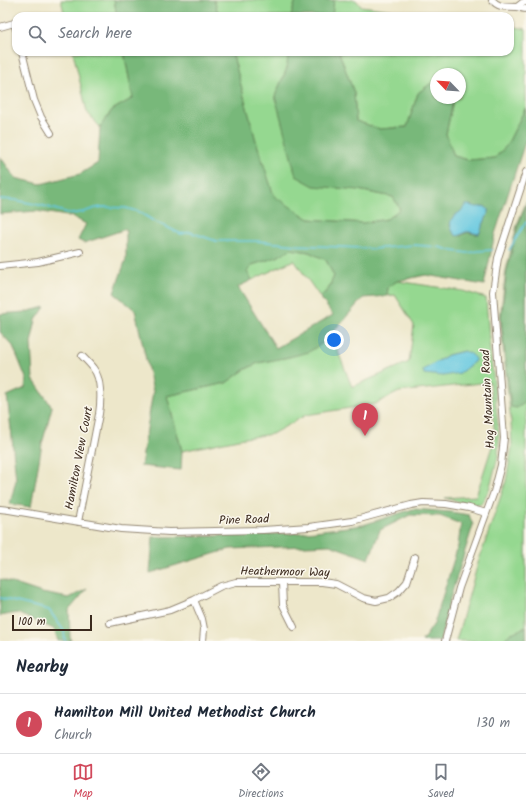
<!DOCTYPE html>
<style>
:root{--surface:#fff;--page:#f6f6f7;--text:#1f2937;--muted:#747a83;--line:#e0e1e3;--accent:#d1495b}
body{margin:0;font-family:Kalam,sans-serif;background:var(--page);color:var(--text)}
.compass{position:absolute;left:430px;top:68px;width:36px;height:36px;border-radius:50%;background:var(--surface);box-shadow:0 1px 3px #0004;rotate:295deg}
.scale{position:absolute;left:12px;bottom:10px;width:80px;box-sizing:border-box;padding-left:4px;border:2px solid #3b2a1e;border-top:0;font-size:11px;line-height:14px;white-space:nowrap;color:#3b2a1e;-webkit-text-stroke:3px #fbf7ec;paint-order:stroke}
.you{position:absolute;left:334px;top:340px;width:14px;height:14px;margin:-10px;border:3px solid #fff;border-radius:50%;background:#1a73e8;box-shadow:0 0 0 6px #1a73e833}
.badge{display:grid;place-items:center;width:26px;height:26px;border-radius:50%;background:var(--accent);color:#fff;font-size:13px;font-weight:700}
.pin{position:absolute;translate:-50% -33px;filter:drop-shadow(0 1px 2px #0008)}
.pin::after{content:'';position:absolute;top:21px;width:14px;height:12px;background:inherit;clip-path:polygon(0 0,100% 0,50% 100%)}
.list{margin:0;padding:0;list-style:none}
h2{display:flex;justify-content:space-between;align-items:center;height:52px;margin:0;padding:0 16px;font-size:17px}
h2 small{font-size:13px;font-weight:400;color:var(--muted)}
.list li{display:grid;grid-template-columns:26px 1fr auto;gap:12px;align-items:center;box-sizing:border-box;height:60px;padding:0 16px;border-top:1px solid var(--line)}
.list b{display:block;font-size:15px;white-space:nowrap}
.list p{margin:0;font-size:13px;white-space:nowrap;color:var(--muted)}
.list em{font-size:13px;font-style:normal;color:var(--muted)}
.icon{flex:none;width:22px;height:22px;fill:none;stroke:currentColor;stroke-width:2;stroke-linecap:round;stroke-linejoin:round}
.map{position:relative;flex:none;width:526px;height:641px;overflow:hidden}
.search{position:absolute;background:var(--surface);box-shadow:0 1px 3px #0004;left:12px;right:12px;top:12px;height:44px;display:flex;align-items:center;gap:10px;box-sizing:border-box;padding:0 14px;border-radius:12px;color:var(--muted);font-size:15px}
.sheet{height:112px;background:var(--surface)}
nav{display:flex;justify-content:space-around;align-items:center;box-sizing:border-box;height:56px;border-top:1px solid var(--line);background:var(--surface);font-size:11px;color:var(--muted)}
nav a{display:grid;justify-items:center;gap:2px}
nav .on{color:var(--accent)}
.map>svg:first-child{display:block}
</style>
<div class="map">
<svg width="526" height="641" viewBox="0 0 526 641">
<rect width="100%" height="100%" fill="#fbf7ec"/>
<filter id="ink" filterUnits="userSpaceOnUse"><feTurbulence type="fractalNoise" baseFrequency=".025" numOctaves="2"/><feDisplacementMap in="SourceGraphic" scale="8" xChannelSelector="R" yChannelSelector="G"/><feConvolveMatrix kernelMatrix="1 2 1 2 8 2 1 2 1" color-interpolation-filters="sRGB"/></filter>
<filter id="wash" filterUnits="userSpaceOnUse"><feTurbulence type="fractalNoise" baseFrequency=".012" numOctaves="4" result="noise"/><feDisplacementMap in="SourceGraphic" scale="16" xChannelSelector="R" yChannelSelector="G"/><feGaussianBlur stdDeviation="0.9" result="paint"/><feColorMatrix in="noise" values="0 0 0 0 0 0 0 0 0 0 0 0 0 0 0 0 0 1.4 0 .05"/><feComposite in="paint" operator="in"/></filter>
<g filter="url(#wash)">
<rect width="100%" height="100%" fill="#ede7ca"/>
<path fill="#95d890" stroke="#688157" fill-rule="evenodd" d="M61,0H114L117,16H65Z
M214,0H296L291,16H219Z
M334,0H356L361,6L437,16H332Z
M510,26L526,29V107L507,145L495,158L469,160L454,156L446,134L453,101L452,98H460V74H436V82L434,81L418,93L407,127L380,129L356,121L354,93L339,52H510Z
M73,52H124L133,98L112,110L100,127L87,112Z
M232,52H288L287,68L275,96L358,190L393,197L400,209L387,219L363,223L309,219L274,197L256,141Z
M526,202V641H456L478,563L506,481L512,447L511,422L500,318L506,270L517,225Z
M291,249L309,252L326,260L334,276L328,290L320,297L294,260L252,280L247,272L252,265L277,257Z
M397,281L463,291L486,298L490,351L494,382L499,439L498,457L489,490L481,504L472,505L445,498L476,496L495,437L490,382L399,392L375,404L306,415L272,434L238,439L182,451L167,396L226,383L244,370L258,363L289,357L324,342L331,334L352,387L409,362L414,325L395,295L387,296L388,287ZM464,351L475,361L468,366L423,370L448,355Z"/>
<path fill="#78b87a" stroke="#5a714c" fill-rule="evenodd" d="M114,0H214L219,16H117Z
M296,0H334L332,16H291Z
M124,52H232L256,141L274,196L309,219L363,223L387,219L400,209L393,197L358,190L314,186L296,176L275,96L287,68L288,52H339L354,93L356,121L380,129L407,127L418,93L434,81L436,82V98H452L453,101L446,134L454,156L468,160L495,158L507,145L526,107V139L495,234L484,285L426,275L397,281L388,287L387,296L363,298L324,342L309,352L289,357L258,363L244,370L226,383L167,396L182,451L181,470L141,466L153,391L135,310L114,293L126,259V229L84,243L78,240L86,224L73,217L36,211L0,214V156L15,178L41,184L80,174L98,163L100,127L112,110L133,98ZM471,205L478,208L484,206L488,209V214L479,234C470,235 469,229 461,236L454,234L450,225L454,216ZM291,249L309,252L326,260L334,276L328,290L320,297L333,315L276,348L238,287L252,280L247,272L252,265L277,257Z
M526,205V402L517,408L511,407L501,318L507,271L518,226Z
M45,307L36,320L31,343L33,379L52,407L42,444L31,507L10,504L16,480L12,438L7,396L25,388L26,378L13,346L0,332V314L25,312Z
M413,509L451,512L469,515L473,525L449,602L440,641H422L434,624L458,546L461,524L440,516L410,515L380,530L369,559L330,545L230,549L150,573L153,537L216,536L299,533L363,525Z
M0,579L42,593L69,598L87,589L69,610L70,637L71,641H58L54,629L17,613L0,616Z
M526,627V641H502L511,633Z"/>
<path fill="#62c7df" stroke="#4e787e" d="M465,205C472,204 474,209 484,206L488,209V214L479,234C474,234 470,231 466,232C462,233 461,236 457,236C451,232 448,223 453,217C456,214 459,213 461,211C463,209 464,207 465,205Z
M464,351L471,354L475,359V361L460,373L443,376L424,374L423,370L448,355Z"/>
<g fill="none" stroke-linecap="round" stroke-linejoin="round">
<path stroke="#62c7df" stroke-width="1.5" d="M0,199L15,200L44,206L71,214L83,212L96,208L103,207L126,208L139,212L152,220L181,234L190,232L216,241H257L297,245L362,248L372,249L414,245L439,247L453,251L468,253L477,251L492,250
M509,250L526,222
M0,598L49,610L64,631L65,641"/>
</g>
</g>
<g filter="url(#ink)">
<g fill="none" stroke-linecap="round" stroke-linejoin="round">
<defs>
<path id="minor" d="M492,0C500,9 507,6 517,7C520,8 523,9 526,9
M517,7L522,3L526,2
M0,27L14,23L16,29
M22,52L34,100L41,117L51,133
M0,266L38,262L80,252
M0,509L9,510L121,529L169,532L263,530L309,527L352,521L411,505L423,503L446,504L469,508L486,513
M78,522L99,414C101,401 102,379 93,368C90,364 86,360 82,356
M282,583L283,605L294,627
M194,600L202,619L204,629L203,641
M110,623L170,610L194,600L221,586L236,582H322L336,584L363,598L376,601L389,598L399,591L407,582L415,557
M445,641L459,588L494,492L501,465L504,438L493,292L498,258L526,172"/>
</defs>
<use href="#minor" stroke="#948874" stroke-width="8"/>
<use href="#minor" stroke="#fff" stroke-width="6"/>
</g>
</g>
<g text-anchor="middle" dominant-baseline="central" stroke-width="3" stroke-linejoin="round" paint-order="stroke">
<g font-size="12" fill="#3b2a1e" stroke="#fbf7ec">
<text transform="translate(488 399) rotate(-93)">Hog Mountain Road</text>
<text transform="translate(79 458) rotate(-79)">Hamilton View Court</text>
<text transform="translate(244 520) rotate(-2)">Pine Road</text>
<text transform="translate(285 572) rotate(1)">Heathermoor Way</text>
</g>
</g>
</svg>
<svg class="compass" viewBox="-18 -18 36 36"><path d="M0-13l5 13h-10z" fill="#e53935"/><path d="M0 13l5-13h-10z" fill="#747a83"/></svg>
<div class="scale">100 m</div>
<div class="you"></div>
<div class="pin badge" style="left:365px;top:436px">1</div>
<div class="search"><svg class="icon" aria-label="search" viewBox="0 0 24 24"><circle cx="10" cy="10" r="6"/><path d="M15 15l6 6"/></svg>Search here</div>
</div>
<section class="sheet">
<h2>Nearby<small></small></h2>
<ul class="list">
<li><span class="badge">1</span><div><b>Hamilton Mill United Methodist Church</b><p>Church</p></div><em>130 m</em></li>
</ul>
</section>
<nav>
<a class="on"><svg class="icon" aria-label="map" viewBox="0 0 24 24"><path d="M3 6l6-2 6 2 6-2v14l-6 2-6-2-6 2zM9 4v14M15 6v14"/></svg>Map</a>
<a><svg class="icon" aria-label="directions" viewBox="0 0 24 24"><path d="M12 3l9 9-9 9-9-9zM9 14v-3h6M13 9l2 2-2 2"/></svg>Directions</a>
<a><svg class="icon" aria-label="saved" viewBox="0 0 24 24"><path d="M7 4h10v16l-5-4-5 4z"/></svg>Saved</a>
</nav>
